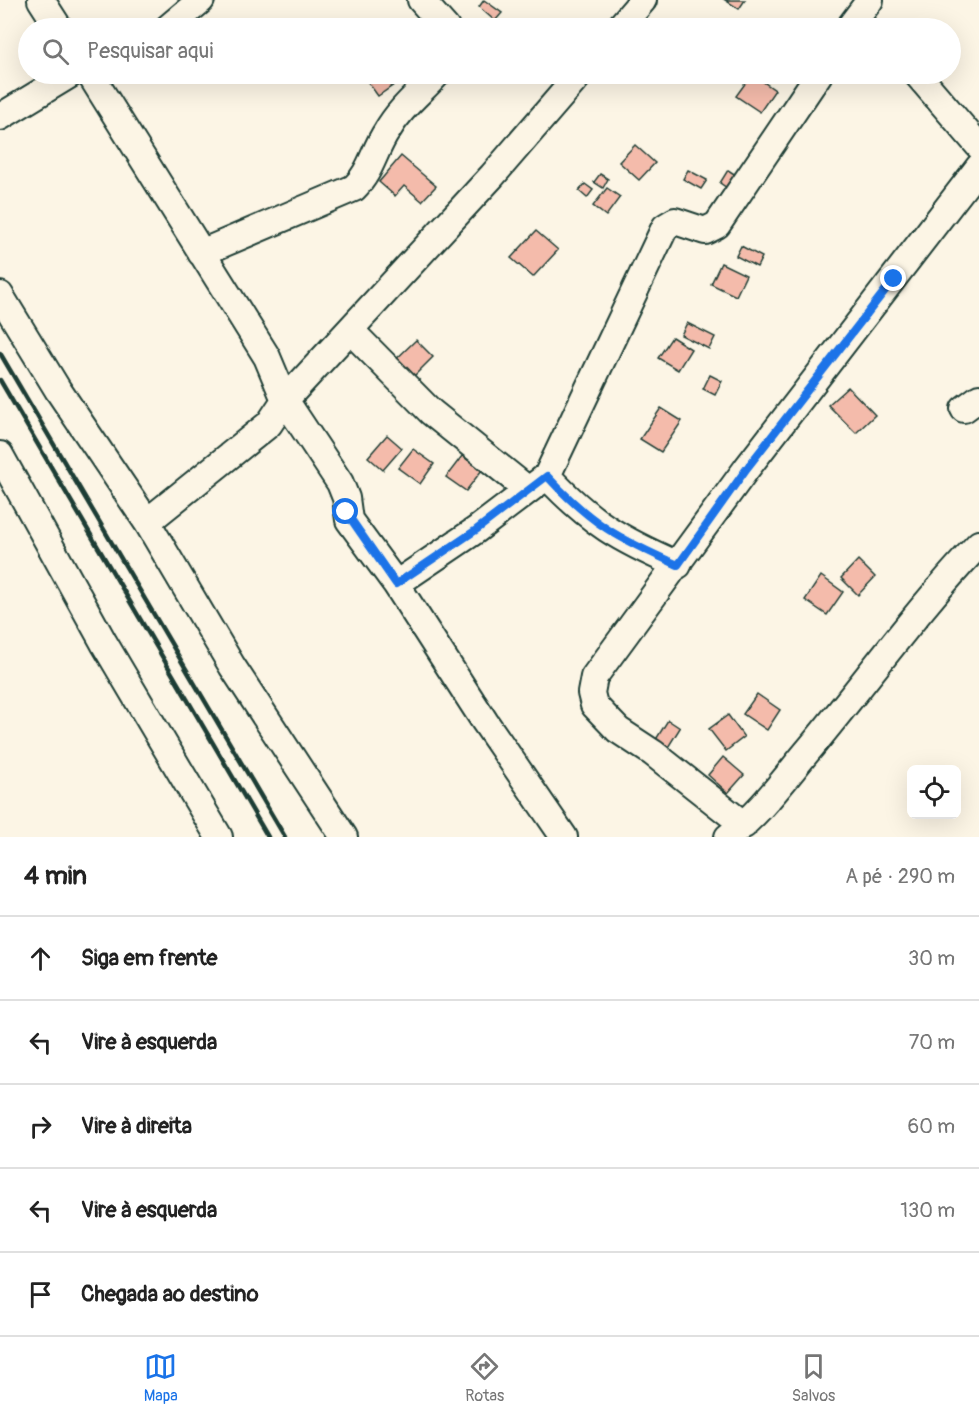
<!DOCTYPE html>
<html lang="pt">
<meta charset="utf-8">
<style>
:root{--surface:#fff;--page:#f2f2f2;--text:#222;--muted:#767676;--line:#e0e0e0;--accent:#1a73e8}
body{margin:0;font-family:Pangolin,sans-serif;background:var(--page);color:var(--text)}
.controls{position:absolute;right:18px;bottom:18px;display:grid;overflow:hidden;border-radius:9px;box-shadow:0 6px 24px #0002}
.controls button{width:54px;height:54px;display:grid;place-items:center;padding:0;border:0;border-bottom:2px solid var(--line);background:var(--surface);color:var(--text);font:30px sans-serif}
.stop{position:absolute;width:18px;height:18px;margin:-14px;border:4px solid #1a73e8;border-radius:50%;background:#fff}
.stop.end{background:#1a73e8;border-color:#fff;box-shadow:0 2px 6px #0008}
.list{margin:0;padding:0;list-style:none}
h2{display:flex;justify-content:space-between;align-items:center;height:78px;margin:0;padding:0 24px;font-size:26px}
h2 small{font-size:20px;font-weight:400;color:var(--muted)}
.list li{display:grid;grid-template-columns:39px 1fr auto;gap:18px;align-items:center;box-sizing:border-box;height:84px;padding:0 24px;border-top:2px solid var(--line)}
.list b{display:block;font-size:22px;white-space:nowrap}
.list em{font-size:20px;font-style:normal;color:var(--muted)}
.icon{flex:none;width:33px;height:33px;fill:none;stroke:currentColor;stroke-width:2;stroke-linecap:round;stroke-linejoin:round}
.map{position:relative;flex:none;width:979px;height:837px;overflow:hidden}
.search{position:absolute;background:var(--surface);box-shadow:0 6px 24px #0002;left:18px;right:18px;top:18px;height:66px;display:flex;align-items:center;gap:15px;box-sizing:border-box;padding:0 21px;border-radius:33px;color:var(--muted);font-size:22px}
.sheet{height:498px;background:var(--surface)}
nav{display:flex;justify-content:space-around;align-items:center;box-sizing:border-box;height:84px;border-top:2px solid var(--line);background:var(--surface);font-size:16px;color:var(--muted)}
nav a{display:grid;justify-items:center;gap:3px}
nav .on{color:var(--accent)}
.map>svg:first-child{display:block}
</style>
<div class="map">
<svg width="979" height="837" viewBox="0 0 979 837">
<rect width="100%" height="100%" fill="#fcf5e5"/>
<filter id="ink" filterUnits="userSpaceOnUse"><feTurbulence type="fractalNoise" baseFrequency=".0167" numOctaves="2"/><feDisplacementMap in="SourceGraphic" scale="12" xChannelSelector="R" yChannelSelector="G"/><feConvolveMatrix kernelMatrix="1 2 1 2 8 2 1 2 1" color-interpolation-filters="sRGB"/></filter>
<g filter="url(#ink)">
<path fill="#f4bbab" stroke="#1f3d34" stroke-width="1.5" d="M484,0L502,13L495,21L479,7Z
M725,0H745L739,9Z
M362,74H396L401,80L378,96Z
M752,74L775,90L760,112L736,96Z
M635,145L655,163L639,180L619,162Z
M401,156L436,186L422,201L404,186L395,196L379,182Z
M688,170L707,180L701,189L683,179Z
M728,170L739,177L730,190L720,183Z
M600,174L608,179L603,188L594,182Z
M585,184L593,190L587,198L579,191Z
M607,188L620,197L606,216L593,206Z
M536,231L558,250L533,277L511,258Z
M741,246L762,257L757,267L736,256Z
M721,263L746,275L736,296L711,284Z
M687,323L715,337L709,349L681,335Z
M672,337L691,349L678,370L658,358Z
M416,340L433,357L407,383L390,365Z
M710,375L722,381L715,395L703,389Z
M848,387L875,415L856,433L828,405Z
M661,408L682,421L661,452L640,439Z
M387,435L402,448L383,470L368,457Z
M413,449L434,464L420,484L398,468Z
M462,456L482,470L466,491L446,477Z
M858,560L875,577L858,595L841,578Z
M821,576L843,592L827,615L805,600Z
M757,694L780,710L767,730L743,714Z
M728,715L744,737L726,751L709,729Z
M668,720L680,728L667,749L655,741Z
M723,757L744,775L728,793L708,775Z"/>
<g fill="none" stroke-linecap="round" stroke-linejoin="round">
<defs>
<path id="minor" d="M41,0L59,28
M421,0L446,28
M168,28L201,0
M619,28L643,0
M849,28L870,0
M90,74L267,357L285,400L340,483L346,498L349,520L396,584L485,722L564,837
M917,74L979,146
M0,117L71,74
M201,253L354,188C371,172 374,150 387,131C400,108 420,93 437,74
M0,295L58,390L147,522L232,666L344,837
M350,330L431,412L528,490
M964,409L979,398
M0,455L104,643L219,837
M547,476C591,523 619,539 678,565
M147,522L269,424L285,400L492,176L580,74
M396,584L476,530L547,476L665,227L675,221L705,231L717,225L819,74
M744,825L653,753L618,730L594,705L591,693L594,677L747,468L979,167
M728,837C758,815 782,782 806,753C864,684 917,609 979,544"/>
</defs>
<use href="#minor" stroke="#1f3d34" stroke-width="30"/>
<use href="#minor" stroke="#fcf5e5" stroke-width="26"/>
<path stroke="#1f3d34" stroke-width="4.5" d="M0,353L285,837
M0,380L268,837"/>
</g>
</g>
<g fill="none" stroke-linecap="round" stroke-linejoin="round" filter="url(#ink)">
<path stroke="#1a73e8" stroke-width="8" d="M346,512L396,584L476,530L547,476C591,524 619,539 678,565L747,468L894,279"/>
</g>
</svg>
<div class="controls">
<button><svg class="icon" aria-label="locate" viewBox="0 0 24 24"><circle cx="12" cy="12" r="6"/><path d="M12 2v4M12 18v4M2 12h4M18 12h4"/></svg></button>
</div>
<div class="stop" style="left:346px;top:512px"></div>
<div class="stop end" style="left:894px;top:279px"></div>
<div class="search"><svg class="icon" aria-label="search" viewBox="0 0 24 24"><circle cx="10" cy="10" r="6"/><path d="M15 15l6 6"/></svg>Pesquisar aqui</div>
</div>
<section class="sheet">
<h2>4 min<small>A pé · 290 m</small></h2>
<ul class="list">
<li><svg class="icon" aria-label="ahead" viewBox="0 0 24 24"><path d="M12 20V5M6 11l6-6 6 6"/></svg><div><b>Siga em frente</b></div><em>30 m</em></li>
<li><svg class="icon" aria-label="left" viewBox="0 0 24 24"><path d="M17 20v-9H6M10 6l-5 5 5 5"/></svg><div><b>Vire à esquerda</b></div><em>70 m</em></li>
<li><svg class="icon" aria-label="right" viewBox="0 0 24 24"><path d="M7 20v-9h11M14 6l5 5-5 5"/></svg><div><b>Vire à direita</b></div><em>60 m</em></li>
<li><svg class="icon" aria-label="left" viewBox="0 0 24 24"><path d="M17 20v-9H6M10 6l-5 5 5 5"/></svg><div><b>Vire à esquerda</b></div><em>130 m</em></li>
<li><svg class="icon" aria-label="arrive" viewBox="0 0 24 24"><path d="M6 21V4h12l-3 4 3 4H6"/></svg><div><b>Chegada ao destino</b></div></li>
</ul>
</section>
<nav>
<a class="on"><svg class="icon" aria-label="map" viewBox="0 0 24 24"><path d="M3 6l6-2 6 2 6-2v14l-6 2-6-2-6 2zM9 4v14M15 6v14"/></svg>Mapa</a>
<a><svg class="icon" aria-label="directions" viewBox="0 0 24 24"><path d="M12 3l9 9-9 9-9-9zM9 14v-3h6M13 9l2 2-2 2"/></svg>Rotas</a>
<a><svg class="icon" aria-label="saved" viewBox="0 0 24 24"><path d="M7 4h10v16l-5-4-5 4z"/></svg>Salvos</a>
</nav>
